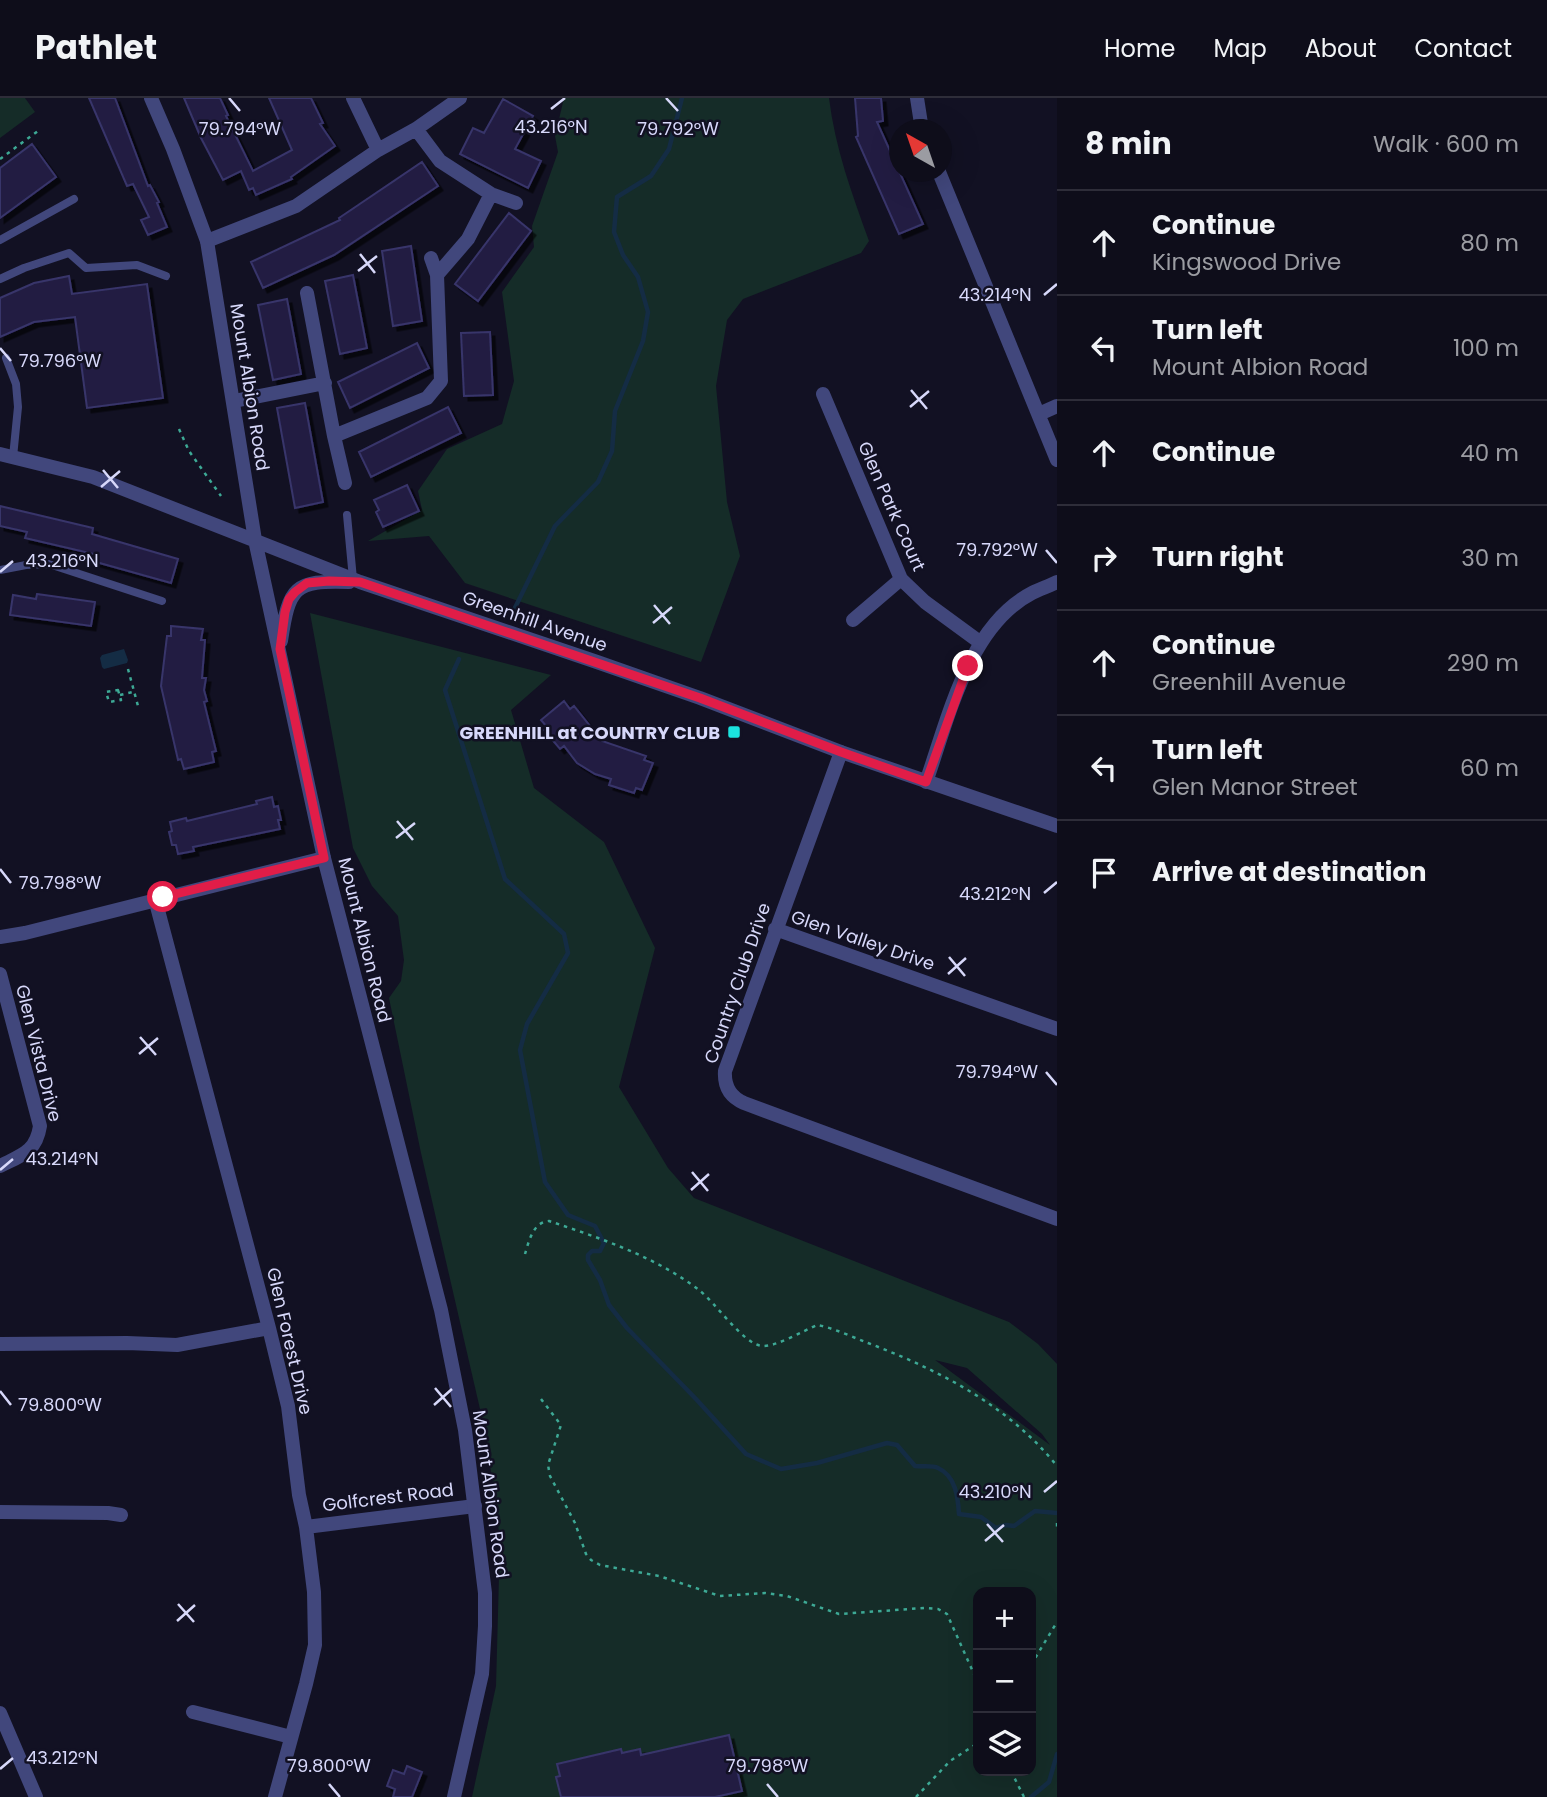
<!DOCTYPE html>
<meta charset="utf-8">
<style>
:root{--surface:#0e0d1a;--page:#171623;--text:#f1f3f6;--muted:#9b9ca2;--line:#2e2d39}
body{margin:0;font-family:Poppins,sans-serif;background:var(--page);color:var(--text)}
.controls{position:absolute;right:21px;bottom:21px;display:grid;overflow:hidden;border-radius:14px;box-shadow:0 7px 28px #0002}
.controls button{width:63px;height:63px;display:grid;place-items:center;padding:0;border:0;border-bottom:2px solid var(--line);background:var(--surface);color:var(--text);font:35px sans-serif}
.compass{position:absolute;left:889px;top:21px;width:63px;height:63px;border-radius:50%;background:var(--surface);box-shadow:0 7px 28px #0002;rotate:320deg}
.stop{position:absolute;width:21px;height:21px;margin:-16px;border:5px solid #e11d48;border-radius:50%;background:#fff}
.stop.end{background:#e11d48;border-color:#fff;box-shadow:0 2px 7px #0008}
.list{margin:0;padding:0;list-style:none}
h2{display:flex;justify-content:space-between;align-items:center;height:91px;margin:0;padding:0 28px;font-size:30px}
h2 small{font-size:23px;font-weight:400;color:var(--muted)}
.list li{display:grid;grid-template-columns:46px 1fr auto;gap:21px;align-items:center;box-sizing:border-box;height:105px;padding:0 28px;border-top:2px solid var(--line)}
.list b{display:block;font-size:26px;white-space:nowrap}
.list p{margin:0;font-size:23px;white-space:nowrap;color:var(--muted)}
.list em{font-size:23px;font-style:normal;color:var(--muted)}
.icon{flex:none;width:38px;height:38px;fill:none;stroke:currentColor;stroke-width:2;stroke-linecap:round;stroke-linejoin:round}
.map{position:relative;flex:none;width:1057px;height:1699px;overflow:hidden}
header{display:flex;align-items:center;gap:42px;box-sizing:border-box;height:98px;padding:0 35px;background:var(--surface);border-bottom:2px solid var(--line)}
header strong{font-size:33px}
nav{display:flex;gap:38px;margin-inline-start:auto;font-size:24px}
main{display:flex}
aside{flex:1;background:var(--surface)}
.map>svg:first-child{display:block}
</style>
<header>
<strong>Pathlet</strong>
<nav><a>Home</a><a>Map</a><a>About</a><a>Contact</a></nav>
</header>
<main>
<div class="map">
<svg width="1057" height="1699" viewBox="0 0 1057 1699">
<defs>
<filter id="shadow"><feDropShadow dx="4.5" dy="4.5" stdDeviation="0" flood-color="#0009"/></filter>
</defs>
<rect width="100%" height="100%" fill="#121123"/>
<path fill="#152c28" fill-rule="evenodd" d="M0,0H25L35,14L0,40Z
M564,0H829C835,50 852,96 869,143L861,155L743,201L727,222L716,288L727,404L740,458L701,564L465,485L429,438L368,443L422,412L418,393L447,351L502,326L514,283L502,194L534,149L532,128L558,54L555,38Z
M310,515L551,577L511,612L534,690L604,744L655,850L619,989L668,1070L694,1100L1009,1224L1038,1246L1057,1266V1699H472L496,1588L500,1442L486,1337L421,1055L389,900L401,883L404,862L398,818L372,788L353,750ZM935,1262L967,1270L1042,1336L1050,1347ZM978,1494H1031V1673H978Z"/>
<path fill="#142c44" d="M124,551L128,562L127,565L104,571L102,569L100,560L102,557Z"/>
<g fill="none" stroke-linecap="round" stroke-linejoin="round">
<path stroke="#142c44" stroke-width="4.5" d="M510,520L555,428L598,384L612,353L615,313L643,243L648,214L638,179L623,157L614,134L617,99L651,78L669,51L682,0
M459,561L445,592L505,781L564,836L568,855L527,926L520,952L545,1084L568,1117L595,1128L604,1145L600,1153H592L588,1157V1162L600,1182L609,1207L627,1230L696,1301L746,1356L781,1371L817,1365L887,1345L897,1347L915,1368C922,1369 932,1367 938,1370C956,1378 958,1400 959,1416L981,1419L996,1430L1006,1427L1014,1428L1035,1413L1057,1415
M1031,1699L1049,1684L1057,1656"/>
</g>
<path fill="#221f42" stroke="#38346b" stroke-width="2" filter="url(#shadow)" d="M89,0H115L148,88L150,87L159,104L157,105L167,129L148,137L141,122L149,119L133,86L127,88Z
M184,0H220L228,17L226,18L253,73L292,52L269,0H311L323,25L320,26L335,48L291,79L292,81L256,97L253,90L249,92L241,73L223,82L201,40Z
M855,0H881L883,23L877,24L923,126L899,136L856,39L858,38Z
M503,1L533,18L515,51L541,63L528,90L460,56L473,30L484,35Z
M32,46L56,79L0,120V70Z
M422,64L438,88L334,157L263,190L251,164L340,122L339,120Z
M509,115L531,133L478,203L455,186Z
M411,148L422,223L393,228L382,153Z
M353,177L367,250L340,256L325,183Z
M69,178L72,196L147,186L163,300L87,310L75,219L34,224L0,239V200L34,185Z
M287,201L301,276L273,282L258,207Z
M490,234L493,297L464,298L461,235Z
M417,245L429,270L350,310L338,284Z
M305,305L323,404L295,410L277,310Z
M448,309L461,335L371,379L359,354Z
M407,387L419,413L383,429L376,414L379,412L374,402Z
M0,408L93,430L92,436L178,461L171,485L96,464L98,457L25,440L27,434L0,428Z
M37,496L95,504L91,528L10,517L13,497L36,501Z
M171,528L203,531L201,542H205L202,580H206L204,592L207,603L204,604L216,653L212,654L214,664L184,671L181,661L178,662L161,588L167,538H171Z
M564,603L570,611L574,608L602,643L646,658L644,662L653,665L642,692L636,690L634,695L609,687L611,681L595,676L577,665L564,648L560,651L544,632L547,629L541,622Z
M272,699L274,709L278,708L281,722H278L280,731L193,749L194,753L178,756L176,747H172L169,734L172,733L170,724L186,720L187,723L257,706L256,703Z
M729,1637L742,1693L715,1699H561L556,1679L560,1678L557,1666L621,1651L622,1655L640,1651L641,1657Z
M407,1668L422,1674L412,1699H393L395,1691L387,1688L393,1672L404,1676Z"/>
<g fill="none" stroke-linecap="round" stroke-linejoin="round">
<path stroke="#3da995" stroke-width="2.5" stroke-dasharray="3.5 5" stroke-linecap="butt" d="M0,61L38,33
M179,331L189,353L221,398
M128,571L138,608
M118,592L121,602L109,604L106,594Z
M120,597L133,594
M525,1156C529,1143 533,1124 549,1123C600,1140 656,1159 699,1192C716,1205 743,1246 762,1248C776,1249 803,1233 817,1227C834,1230 852,1239 868,1245C939,1272 1009,1308 1057,1368
M541,1301L561,1327L548,1367L550,1378L575,1425L586,1456L591,1462L600,1467L659,1478L720,1498L765,1495L787,1498L839,1516L924,1510L938,1511L947,1516L978,1585
M1057,1425V1431
M1031,1567L1057,1524
M1011,1673L1024,1699
M916,1699L950,1663L978,1645"/>
<path stroke="#41477c" stroke-width="8" d="M0,142L74,101
M0,181L24,170L69,155L86,170L137,167L166,178
M6,260L16,286L18,309L13,359
M347,417L353,481
M0,472L26,467L49,466L162,503"/>
<path stroke="#41477c" stroke-width="14" d="M353,0L378,52
M917,0L922,32
M416,31L440,63L491,96L516,105
M939,74L1057,362
M207,143L296,108L378,52L416,31L460,0
M437,177L468,141L491,96
M307,195L334,338L345,385
M823,296L901,481L925,504L981,545
M234,303L325,285
M1039,316L1057,308
M334,338L427,300L441,283L437,177L431,160
M853,522L901,481
M841,654L725,973C724,988 730,999 744,1005L1057,1121
M926,684C948,622 968,528 1032,495C1040,491 1049,488 1057,484
M155,801L269,1230L288,1308L299,1397L306,1429L314,1494L315,1547L306,1586L275,1699
M775,831L1057,931
M0,839L25,835L324,760
M0,876L40,1028C36,1054 22,1057 0,1068
M0,1246L127,1245L177,1247L269,1230
M0,1414L108,1415L121,1417
M306,1429L475,1408
M193,1614L291,1639
M0,1615L36,1699"/>
<path stroke="#41477c" stroke-width="14" d="M151,0L173,51L207,143L255,442L324,760L441,1212L465,1332L485,1495V1528L482,1576L454,1699
M0,356L93,379L360,484L597,564L700,600L841,654L1057,728
M281,543C289,489 294,482 349,484"/>
</g>
<g fill="none" stroke-linecap="round" stroke-linejoin="round">
<path stroke="#e11d48" stroke-width="9" d="M163,799L324,760L280,551L285,514L289,501L295,494L307,485L329,483L360,484L700,600L841,654L926,684L968,568"/>
</g>
<path fill="none" stroke="#d7d8fa" stroke-width="2.5" d="M229,0L240,13M666,0L678,13M551,11L565,0M360,156L375,175M358,173L377,158M1044,197L1057,186M0,250L11,263M911,292L927,311M910,309L929,293M103,372L118,390M101,389L120,373M1046,452L1057,465M0,474L13,463M654,507L670,526M653,525L672,509M397,723L413,742M396,740L415,725M0,771L11,785M1044,795L1057,784M949,859L965,878M948,876L966,860M140,939L156,957M139,956L158,940M1046,974L1057,987M0,1072L13,1061M692,1074L708,1093M691,1092L709,1076M435,1290L451,1309M0,1293L11,1307M434,1307L452,1291M1044,1394L1057,1383M987,1426L1003,1444M985,1443L1004,1427M178,1506L194,1524M177,1523L195,1507M0,1671L13,1660M329,1686L340,1699M767,1686L778,1699"/>
<rect fill="#1be3de" stroke="#121123" stroke-width="2.5" x="727" y="627" width="14" height="14" rx="3.5"/>
<g text-anchor="middle" dominant-baseline="central" stroke-width="5" stroke-linejoin="round" paint-order="stroke">
<g font-size="18" fill="#d7d8fa" stroke="#121123">
<text transform="translate(250 289) rotate(81)">Mount Albion Road</text>
<text transform="translate(892 408) rotate(66)">Glen Park Court</text>
<text transform="translate(535 523) rotate(19)">Greenhill Avenue</text>
<text transform="translate(365 842) rotate(76)">Mount Albion Road</text>
<text transform="translate(863 842) rotate(19)">Glen Valley Drive</text>
<text transform="translate(737 885) rotate(-71)">Country Club Drive</text>
<text transform="translate(39 955) rotate(76)">Glen Vista Drive</text>
<text transform="translate(290 1243) rotate(77)">Glen Forest Drive</text>
<text transform="translate(491 1396) rotate(82)">Mount Albion Road</text>
<text transform="translate(388 1399) rotate(-7)">Golfcrest Road</text>
</g>
<g font-size="18" font-weight="bold" fill="#d7d8fa" stroke="#121123" text-anchor="end">
<text x="720" y="634">GREENHILL at COUNTRY CLUB</text>
</g>
</g>
<g font-size="18" text-anchor="middle" fill="#d7d8fa" stroke="#121123" stroke-width="5" stroke-linejoin="round" paint-order="stroke">
<text x="551" y="35">43.216°N</text>
<text x="240" y="37">79.794°W</text>
<text x="678" y="37">79.792°W</text>
<text x="995" y="203">43.214°N</text>
<text x="60" y="269">79.796°W</text>
<text x="997" y="458">79.792°W</text>
<text x="62" y="469">43.216°N</text>
<text x="60" y="791">79.798°W</text>
<text x="995" y="802">43.212°N</text>
<text x="997" y="980">79.794°W</text>
<text x="62" y="1067">43.214°N</text>
<text x="60" y="1313">79.800°W</text>
<text x="995" y="1400">43.210°N</text>
<text x="62" y="1666">43.212°N</text>
<text x="329" y="1674">79.800°W</text>
<text x="767" y="1674">79.798°W</text>
</g>
</svg>
<div class="controls">
<button>+</button>
<button>−</button>
<button><svg class="icon" aria-label="layers" viewBox="0 0 24 24"><path d="M12 4l9 5-9 5-9-5zM3 14l9 5 9-5"/></svg></button>
</div>
<svg class="compass" viewBox="-18 -18 36 36"><path d="M0-13l5 13h-10z" fill="#e53935"/><path d="M0 13l5-13h-10z" fill="#9b9ca2"/></svg>
<div class="stop" style="left:163px;top:799px"></div>
<div class="stop end" style="left:968px;top:568px"></div>
</div>
<aside>
<h2>8 min<small>Walk · 600 m</small></h2>
<ul class="list">
<li><svg class="icon" aria-label="ahead" viewBox="0 0 24 24"><path d="M12 20V5M6 11l6-6 6 6"/></svg><div><b>Continue</b><p>Kingswood Drive</p></div><em>80 m</em></li>
<li><svg class="icon" aria-label="left" viewBox="0 0 24 24"><path d="M17 20v-9H6M10 6l-5 5 5 5"/></svg><div><b>Turn left</b><p>Mount Albion Road</p></div><em>100 m</em></li>
<li><svg class="icon" aria-label="ahead" viewBox="0 0 24 24"><path d="M12 20V5M6 11l6-6 6 6"/></svg><div><b>Continue</b></div><em>40 m</em></li>
<li><svg class="icon" aria-label="right" viewBox="0 0 24 24"><path d="M7 20v-9h11M14 6l5 5-5 5"/></svg><div><b>Turn right</b></div><em>30 m</em></li>
<li><svg class="icon" aria-label="ahead" viewBox="0 0 24 24"><path d="M12 20V5M6 11l6-6 6 6"/></svg><div><b>Continue</b><p>Greenhill Avenue</p></div><em>290 m</em></li>
<li><svg class="icon" aria-label="left" viewBox="0 0 24 24"><path d="M17 20v-9H6M10 6l-5 5 5 5"/></svg><div><b>Turn left</b><p>Glen Manor Street</p></div><em>60 m</em></li>
<li><svg class="icon" aria-label="arrive" viewBox="0 0 24 24"><path d="M6 21V4h12l-3 4 3 4H6"/></svg><div><b>Arrive at destination</b></div></li>
</ul>
</aside>
</main>
